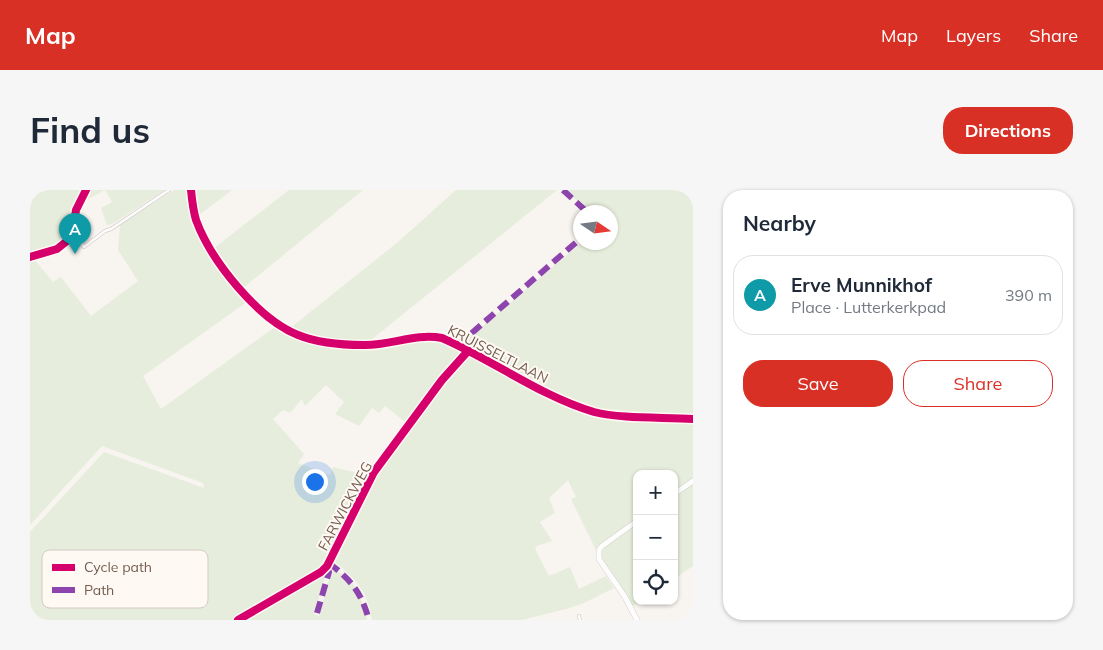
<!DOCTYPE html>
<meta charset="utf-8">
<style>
:root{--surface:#fff;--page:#f6f6f7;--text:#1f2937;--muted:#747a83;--line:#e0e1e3;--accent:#d93025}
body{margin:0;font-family:Mulish,sans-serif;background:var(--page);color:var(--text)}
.controls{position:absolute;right:15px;bottom:15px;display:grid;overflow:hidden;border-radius:10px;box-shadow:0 1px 4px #0004}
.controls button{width:45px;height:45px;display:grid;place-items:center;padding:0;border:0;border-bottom:1px solid var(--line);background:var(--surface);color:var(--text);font:25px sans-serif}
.compass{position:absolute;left:543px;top:15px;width:45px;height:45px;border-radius:50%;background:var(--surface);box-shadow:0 1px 4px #0004;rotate:103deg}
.you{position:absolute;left:284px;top:291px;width:18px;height:18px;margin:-12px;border:4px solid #fff;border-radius:50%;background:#1a73e8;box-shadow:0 0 0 8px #1a73e833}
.badge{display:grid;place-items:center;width:32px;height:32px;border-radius:50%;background:var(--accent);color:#fff;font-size:16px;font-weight:700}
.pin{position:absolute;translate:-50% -41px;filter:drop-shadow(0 1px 2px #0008)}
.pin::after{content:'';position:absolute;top:26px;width:18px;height:15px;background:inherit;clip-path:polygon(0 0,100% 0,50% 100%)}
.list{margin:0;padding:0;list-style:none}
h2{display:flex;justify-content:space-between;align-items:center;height:65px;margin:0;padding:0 20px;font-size:21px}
h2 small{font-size:16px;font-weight:400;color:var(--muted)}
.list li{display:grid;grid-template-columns:32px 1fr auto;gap:15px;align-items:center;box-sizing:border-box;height:80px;margin:0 10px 10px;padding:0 10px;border:1px solid var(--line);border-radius:20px}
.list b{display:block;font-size:19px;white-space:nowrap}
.list p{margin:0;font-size:16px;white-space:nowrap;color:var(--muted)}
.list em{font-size:16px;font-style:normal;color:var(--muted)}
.actions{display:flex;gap:10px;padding:15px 20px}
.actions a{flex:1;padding:11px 0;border:1px solid var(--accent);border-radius:20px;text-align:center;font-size:18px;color:var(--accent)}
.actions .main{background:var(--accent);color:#fff}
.icon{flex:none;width:28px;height:28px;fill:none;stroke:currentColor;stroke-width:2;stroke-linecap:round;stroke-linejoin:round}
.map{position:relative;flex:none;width:663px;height:430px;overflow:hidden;border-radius:20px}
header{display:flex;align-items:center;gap:30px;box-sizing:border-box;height:70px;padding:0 25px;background:var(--accent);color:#fff}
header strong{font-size:24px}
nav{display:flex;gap:28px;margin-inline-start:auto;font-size:18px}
.intro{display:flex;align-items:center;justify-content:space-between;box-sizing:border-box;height:120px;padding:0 30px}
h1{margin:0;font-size:35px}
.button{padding:12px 22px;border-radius:20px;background:var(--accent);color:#fff;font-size:18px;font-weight:700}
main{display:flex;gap:30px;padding:0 30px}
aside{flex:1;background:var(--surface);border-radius:20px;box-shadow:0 1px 4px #0004}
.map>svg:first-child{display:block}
</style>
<header>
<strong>Map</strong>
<nav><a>Map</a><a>Layers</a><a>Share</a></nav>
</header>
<div class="intro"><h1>Find us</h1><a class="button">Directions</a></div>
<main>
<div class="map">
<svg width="663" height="430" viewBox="0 0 663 430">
<rect width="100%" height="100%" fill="#f8f4f0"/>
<path fill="#e6eddc" d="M0,0H54L44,19L35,47L25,55L0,64Z
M60,0H135L82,34L77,35L71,18L82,12L75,0L53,12Z
M144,0H160C162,11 163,24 166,35C174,64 197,90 218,111L113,186L131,219L246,136L270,150L324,158L354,159L401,148L413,150L432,161V163L416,181L378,234L355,216L349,223L342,218L329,236L305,224L314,212L296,195L275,216L272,209L260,223L253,220L243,229L274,264L268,273L300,285L303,277L340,286L302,365L290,382L204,430H0V342L74,262L174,298L173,293L72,256L0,335V69L3,68L23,92L31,87L61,126L108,91L88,60L90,35Z
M165,0H202L169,25Z
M259,0H333L213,98L190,71L183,59Z
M426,0H527L336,154L281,148L259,139L368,52Z
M535,0H663V227C623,225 581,227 544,213L435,157V151L551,53L580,52V22H560Z
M436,166L445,168L533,213L562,224L663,231V288L644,302V284H607V329L569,355L566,360L541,309L546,307L538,290L519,308L525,323L510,332L522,351L507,356L505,359L519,386L540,377L549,399L576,386L584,398L554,413L536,419L492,430H342C338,402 327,390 306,373L305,371L340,297L350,281L422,181Z
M663,294V376L644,389V307Z
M607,334V411H611L603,416L573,373L570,366L573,359Z
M303,381C326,385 332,411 337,430H214L296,384L284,424L289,426L298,392Z"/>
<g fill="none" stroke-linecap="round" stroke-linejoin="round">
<defs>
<path id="lane" d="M44,44L54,57L75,41L81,39L139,0
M549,426L550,430"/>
<path id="street" d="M161,0C162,10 163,20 166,30C181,71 228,129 268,145C288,153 312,155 333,155C360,156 385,143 412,148C463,170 510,206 564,222C591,229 634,227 663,229
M0,67L27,59L42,47L46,20L56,0
M644,304L663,291
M607,331L572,356L569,360V369L595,407L607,430
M208,430L291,382L297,376L344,282L412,190L438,161"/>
</defs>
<use href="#lane" stroke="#d5d0cb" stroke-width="4"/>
<use href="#street" stroke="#d5d0cb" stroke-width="6"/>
<use href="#lane" stroke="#fefdfd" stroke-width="2.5"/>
<use href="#street" stroke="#fefdfd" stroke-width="5"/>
<path stroke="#8e44ad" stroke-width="6" stroke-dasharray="12 6" stroke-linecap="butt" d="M533,0L557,22
M428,155L550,49
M299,373C322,391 331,402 339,430
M287,423L299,382L297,376"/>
<defs>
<path id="cycleway" d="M161,0C162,10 163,20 166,30C181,71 228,129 268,145C288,153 312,155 333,155C360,156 385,143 412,148C463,170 510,206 564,222C591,229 634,227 663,229
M0,67L27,59L42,47L46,20L56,0
M208,430L291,382L297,376L344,282L412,190L438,161"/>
</defs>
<use href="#cycleway" stroke="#fef9f3" stroke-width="11"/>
<use href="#cycleway" stroke="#d6006c" stroke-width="8"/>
</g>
<g text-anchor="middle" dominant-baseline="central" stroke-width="4" stroke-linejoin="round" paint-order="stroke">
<g font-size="14" fill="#745d51" stroke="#fef9f3">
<text transform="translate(468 164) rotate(27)">KRUISSELTLAAN</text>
<text transform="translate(315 316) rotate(-62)">FARWICKWEG</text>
</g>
</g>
<rect x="12" y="360" width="166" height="58" rx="8" fill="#fef9f3" stroke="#d5cac2" stroke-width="1"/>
<rect x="22" y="374" width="23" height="7" fill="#d6006c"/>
<rect x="22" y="397" width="23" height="6" fill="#8e44ad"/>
<g font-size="14" fill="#745d51">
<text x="54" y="382">Cycle path</text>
<text x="54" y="405">Path</text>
</g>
</svg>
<div class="controls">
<button>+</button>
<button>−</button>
<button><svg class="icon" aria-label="locate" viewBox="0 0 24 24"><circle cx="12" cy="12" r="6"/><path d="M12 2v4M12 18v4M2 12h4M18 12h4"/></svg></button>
</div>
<svg class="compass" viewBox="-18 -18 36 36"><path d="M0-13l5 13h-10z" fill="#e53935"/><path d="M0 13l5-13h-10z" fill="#747a83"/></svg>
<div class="you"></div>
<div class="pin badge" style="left:45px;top:64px;background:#0f9aa8">A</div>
</div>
<aside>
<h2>Nearby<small></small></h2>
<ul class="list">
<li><span class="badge" style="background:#0f9aa8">A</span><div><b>Erve Munnikhof</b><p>Place · Lutterkerkpad</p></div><em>390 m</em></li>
</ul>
<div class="actions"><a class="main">Save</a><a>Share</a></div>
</aside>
</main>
